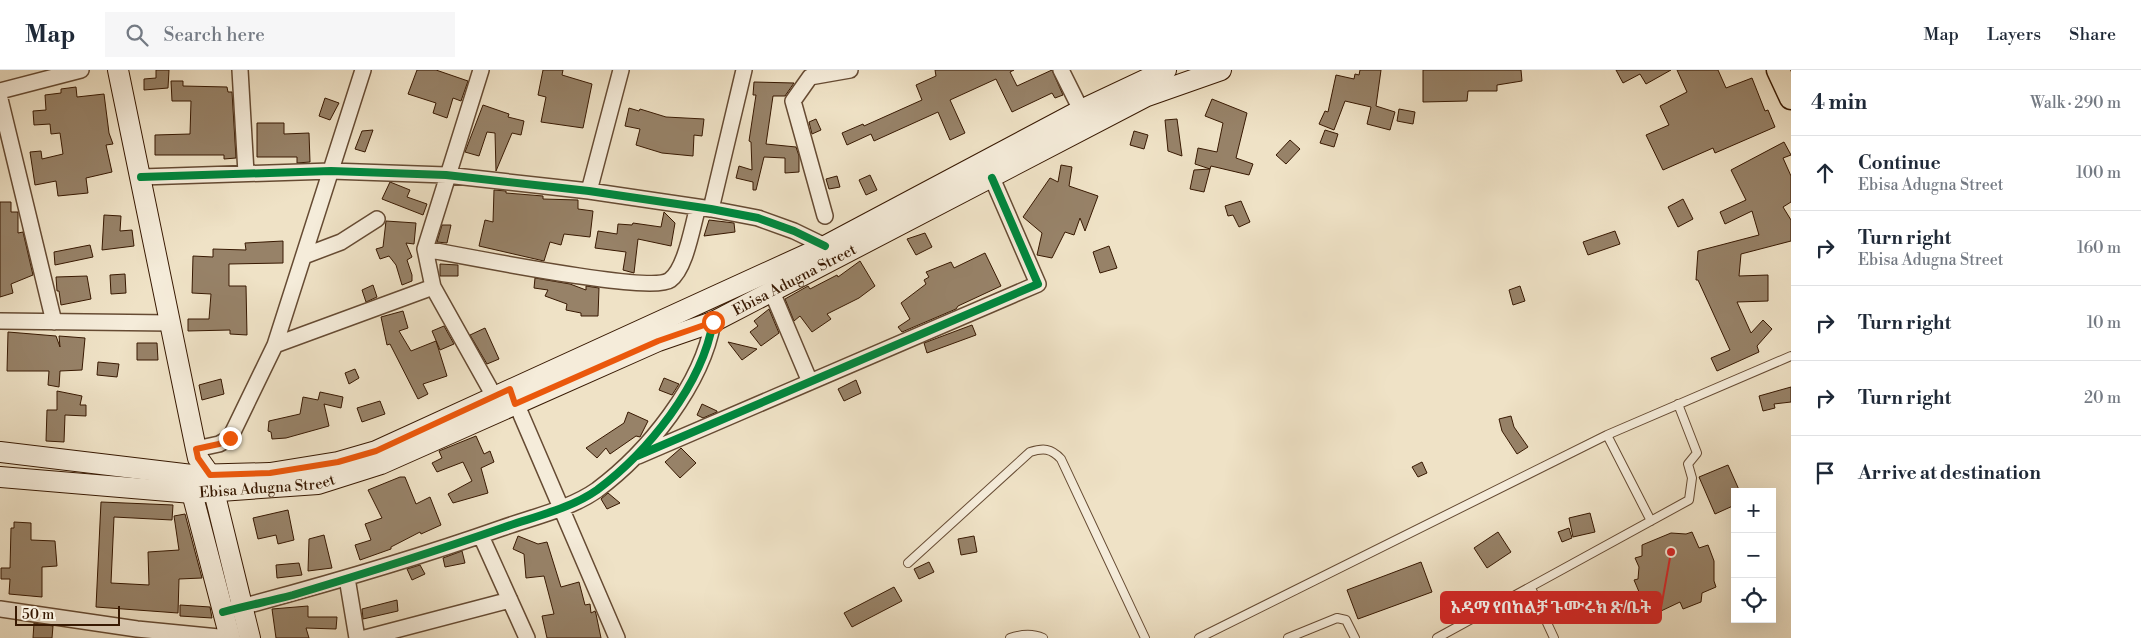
<!DOCTYPE html>
<meta charset="utf-8">
<style>
:root{--surface:#fff;--page:#f6f6f7;--text:#1f2937;--muted:#747a83;--line:#e0e1e3}
body{margin:0;font-family:"Libre Bodoni","Noto Serif Ethiopic",serif;background:var(--page);color:var(--text)}
.controls{position:absolute;right:15px;bottom:15px;display:grid;overflow:hidden;border-radius:0px;box-shadow:0 5px 20px #0002}
.controls button{width:45px;height:45px;display:grid;place-items:center;padding:0;border:0;border-bottom:1px solid var(--line);background:var(--surface);color:var(--text);font:25px sans-serif}
.scale{position:absolute;left:15px;bottom:12px;width:105px;box-sizing:border-box;padding-left:5px;border:2px solid #381902;border-top:0;font-size:14px;line-height:18px;white-space:nowrap;color:#381902;-webkit-text-stroke:4px #f5ecda;paint-order:stroke}
.stop{position:absolute;width:15px;height:15px;margin:-11px;border:4px solid #ea580c;border-radius:50%;background:#fff}
.stop.end{background:#ea580c;border-color:#fff;box-shadow:0 1px 5px #0008}
.list{margin:0;padding:0;list-style:none}
h2{display:flex;justify-content:space-between;align-items:center;height:65px;margin:0;padding:0 20px;font-size:21px}
h2 small{font-size:16px;font-weight:400;color:var(--muted)}
.list li{display:grid;grid-template-columns:32px 1fr auto;gap:15px;align-items:center;box-sizing:border-box;height:75px;padding:0 20px;border-top:1px solid var(--line)}
.list b{display:block;font-size:19px;white-space:nowrap}
.list p{margin:0;font-size:16px;white-space:nowrap;color:var(--muted)}
.list em{font-size:16px;font-style:normal;color:var(--muted)}
.icon{flex:none;width:28px;height:28px;fill:none;stroke:currentColor;stroke-width:2;stroke-linecap:round;stroke-linejoin:round}
.map{position:relative;flex:none;width:1791px;height:568px;overflow:hidden}
header{display:flex;align-items:center;gap:30px;box-sizing:border-box;height:70px;padding:0 25px;background:var(--surface);border-bottom:1px solid var(--line)}
header strong{font-size:24px}
nav{display:flex;gap:28px;margin-inline-start:auto;font-size:18px}
.search{width:350px;height:45px;background:var(--page);display:flex;align-items:center;gap:12px;box-sizing:border-box;padding:0 18px;border-radius:0px;color:var(--muted);font-size:19px}
main{display:flex}
aside{flex:1;background:var(--surface)}
.map>svg:first-child{display:block}
</style>
<header>
<strong>Map</strong>
<div class="search"><svg class="icon" aria-label="search" viewBox="0 0 24 24"><circle cx="10" cy="10" r="6"/><path d="M15 15l6 6"/></svg>Search here</div>
<nav><a>Map</a><a>Layers</a><a>Share</a></nav>
</header>
<main>
<div class="map">
<svg width="1791" height="568" viewBox="0 0 1791 568">
<rect width="100%" height="100%" fill="#efe2c6"/>
<filter id="stains"><feTurbulence type="fractalNoise" baseFrequency=".004" numOctaves="4"/><feColorMatrix values="0 0 0 0 .2 0 0 0 0 .09 0 0 0 0 .02 0 0 0 .5 -.17"/></filter>
<radialGradient id="worn" r=".72"><stop offset=".6" stop-color="#630" stop-opacity="0"/><stop offset="1" stop-color="#630" stop-opacity=".3"/></radialGradient>
<path fill="#978268" stroke="#381902" d="M156,0H169L168,18L144,20V9L156,8Z
M417,0H436L468,11L461,31L453,28L447,48L433,43L436,33L408,24Z
M543,0H563L562,5L592,14L583,58L541,52L546,27L538,25Z
M935,0H1014L1010,2L1017,16L1052,0L1063,25L1055,28L1052,23L1012,42L996,9L950,30L965,63L950,70L938,42L874,71L871,64L847,75L842,63L863,54L864,56L922,30L916,15L936,6Z
M1360,0H1381L1376,36L1395,42L1390,60L1367,54L1371,37L1345,31L1334,60L1319,54L1325,41L1328,42L1336,5L1354,9L1355,4L1359,5Z
M1423,0H1521L1522,11L1497,15V21H1468L1467,31L1423,32Z
M1616,0H1671L1646,14L1640,4L1623,13Z
M1677,0H1718L1726,18L1752,8L1765,41L1768,40L1775,57L1715,83L1713,78L1663,100L1646,65L1669,55L1660,36L1687,22Z
M171,11H183V16L227,17L228,22H232L236,88L224,89V85H155V65L190,64L191,31H172Z
M754,12L794,13L785,26H773L766,74L796,77L799,86V102L785,103V88L764,87L756,120H753V112L736,108L739,96L752,100L751,72L749,71L756,25H753Z
M76,17L77,27L104,24L109,63L113,74L106,75L112,102L86,108L88,123L58,126L56,111L35,115L30,82L41,81L42,89L63,84L60,63L51,64L50,54L34,55L33,41L46,40L45,25L61,23V19Z
M325,28L339,33L330,50L319,46Z
M1212,29L1247,43L1236,88L1253,94L1249,105L1211,96L1210,99L1195,94L1198,78L1217,82L1223,53L1205,46Z
M483,35L509,44L508,47L524,51L521,65L512,63L496,101L495,63L487,62L479,86L465,82Z
M629,38L639,41L640,39L666,47L704,49L702,66L694,65L693,86L662,83L636,75L640,59L625,56Z
M1399,39L1415,42L1413,54L1397,51Z
M816,49L821,60L812,64L809,52Z
M1177,49L1182,86L1168,81L1165,50Z
M257,53H284V64L309,63L310,92L297,93V87H257Z
M373,60L365,82L355,79L362,61Z
M1325,60L1338,64L1334,77L1320,73Z
M1134,61L1148,65L1144,79L1130,75Z
M1290,70L1300,79L1286,94L1276,85Z
M1784,72L1791,85L1783,88L1791,106V132L1783,137L1791,150V171L1741,184L1739,206L1768,205V231L1737,232L1751,263L1763,250L1772,259L1757,276L1759,282L1717,301L1711,288L1730,280L1698,210H1696L1698,181L1759,165L1752,141L1725,154L1720,142L1746,130L1731,100Z
M1061,95L1072,97L1069,116L1098,126L1085,161L1080,148L1074,165L1065,162L1052,188L1037,185L1042,163L1023,147L1050,108L1058,112Z
M1210,99L1204,122L1190,119L1194,100Z
M870,105L877,120L866,125L859,110Z
M837,106L840,117L829,119L826,109Z
M390,112L410,120L407,127L427,134L423,145L382,129Z
M494,120L506,121V123L543,126V129L578,130V139L593,141L590,167L564,164L561,175L550,172L544,191L479,176L485,150L493,152Z
M1683,129L1693,149L1678,157L1668,137Z
M1241,131L1250,152L1239,157L1233,145L1228,146L1225,136Z
M0,132H11V142H18V163L23,162L33,205L11,214L13,223L0,227Z
M664,142L675,153L671,176L638,169L634,203L623,200L626,182L595,178L598,161L617,164L618,154L632,155L633,153L661,157Z
M104,145L121,146L120,161L132,160L134,176L102,180Z
M709,150L734,153L735,162L704,166Z
M386,151L416,153L414,174L406,173L412,187L407,190L412,205V211L402,215L396,195L389,186L380,189L376,179L383,177Z
M442,155H451L447,173L437,172Z
M1615,161L1620,174L1588,185L1583,172Z
M925,163L932,177L916,185L907,169Z
M283,171V193L229,194V216H246L247,265L230,264V260L188,261V249H209L211,224L192,223L193,186L213,187V179L246,180L245,173Z
M90,175L93,187L55,195L54,182Z
M1109,176L1117,198L1100,203L1093,182Z
M985,183L1001,216L958,236L956,239L902,262L898,257L910,249L901,233L926,214L924,210L929,207L926,202L951,192L954,198Z
M860,191L875,216L859,228L827,244L831,249L812,262L800,246L794,251L785,229L808,216L810,219L837,205L838,207Z
M440,194L458,195V206H440Z
M125,204L126,223L111,224L110,205Z
M87,206L91,229L61,235L59,221H57L56,207Z
M535,208L570,214L586,220V216L599,218L598,246H581V243L566,240L567,234L545,226L548,220L534,218Z
M373,215L377,227L366,232L362,220Z
M1520,216L1525,231L1513,235L1509,220Z
M769,239L779,263L761,276L750,262L758,256L754,251Z
M403,241L408,258L399,261L411,281L436,271L447,306L423,314L428,324L418,329L390,274L387,275L381,247Z
M972,255L976,265L927,283L924,273Z
M444,256L454,274L440,280L432,261Z
M485,258L499,289L487,294L470,265Z
M8,262L56,266L60,277L59,266L85,268L82,300L60,301L59,317L48,315L49,301H7Z
M728,272L757,279L742,290Z
M137,273H157L158,290H137Z
M98,292L119,294L117,307L97,305Z
M355,299L359,308L349,314L345,303Z
M664,308L679,314L672,325L659,320Z
M221,309L224,324L202,330L199,315Z
M856,310L861,323L844,331L838,319Z
M1791,317V332L1774,334L1775,338L1763,341L1759,326Z
M57,321L82,326L80,335H86V346L65,345L64,372L46,371L47,340H57Z
M320,322L343,327L341,338L324,334L329,356L286,368L272,369L271,362L268,361L269,351L300,344L303,327L318,330Z
M380,331L385,344L362,352L357,338Z
M702,334L717,341V342L703,348L697,345Z
M628,342L648,351L640,367L636,366L610,384L606,378L597,388L586,378L624,353Z
M1511,346L1514,357L1528,377L1517,384L1502,361L1499,349Z
M476,366L484,384L490,381L494,392L481,398L488,423L453,433L448,424L472,411L463,392L437,402L432,393L442,388L439,381Z
M681,378L696,393L680,408L665,392Z
M1422,392L1427,403L1418,407L1412,397Z
M1728,395L1740,422H1735V435L1715,444L1699,407Z
M400,407H405L416,434L430,427L441,455L421,464L420,462L391,477V479L360,490L355,475L371,470L365,454L382,448L368,420Z
M608,423L620,433L607,439L601,429Z
M101,432L173,435L172,450L114,447L111,513L149,515L148,482L179,480L174,446L185,444L202,508L179,509L178,543L96,537Z
M288,440L294,470L278,474L276,465L258,469L253,448Z
M1590,443L1595,462L1573,467L1569,448Z
M14,452L31,453V470L55,471L57,496L42,497V527L9,524L10,509H1V498H10L11,458H14Z
M1569,458L1572,468L1562,472L1558,462Z
M1498,462L1511,482L1487,498L1474,478Z
M1692,462L1699,478L1708,475L1714,491V511L1716,517L1702,523L1701,532L1683,539L1680,532L1661,541L1656,530L1642,529L1634,510L1638,509L1639,497L1635,488L1642,486V475L1671,463L1686,464Z
M324,465L332,498L308,501L309,469Z
M518,466L538,474L547,472L561,517L579,512L585,535L590,534L591,543L595,541L596,544L601,568H547L542,546L554,544L544,506L526,508L524,484L513,479Z
M974,466L977,482L961,485L958,469Z
M462,481L465,493L445,497L443,488Z
M929,492L934,502L919,509L914,499Z
M1421,492L1432,522L1358,549L1347,520Z
M299,493L302,505L277,508L276,495Z
M420,495L425,504L412,510L407,499Z
M894,517L902,531L852,557L844,543Z
M397,530L398,541L363,549L362,539Z
M180,535L210,537L212,548L180,546Z
M308,536V547H337L336,559L306,558L309,568H276L272,539Z
M34,553L53,556L52,568H33Z"/>
<g fill="none" stroke-linecap="round" stroke-linejoin="round">
<defs>
<path id="lane" d="M1607,365L1651,451
M908,493L1030,382C1043,378 1051,378 1061,389L1145,568
M1531,518L1554,568
M1010,568C1022,564 1032,563 1043,568
M1199,568L1607,365L1791,286
M1288,568L1337,548L1346,550L1355,568
M1437,568L1689,430L1692,408L1688,394L1697,383L1678,334"/>
<path id="street" d="M240,0L246,103
M481,0L425,179L433,217L494,326
M1061,0L1081,40
M0,21L81,0
M0,29L54,252
M141,107L331,101L446,105L589,121L711,139L758,148L794,161L825,176
M589,121L621,0
M711,139L744,0
M825,146L793,31L810,7L850,0
M425,179C459,185 651,224 670,210C686,198 692,157 698,137
M304,186L341,172L377,149
M772,222L810,312
M0,251L171,253
M275,275L433,217
M513,326L617,568
M196,379L219,374L230,368L275,275L363,0
M638,386L1038,214L992,108
M481,466L527,568
M347,508L357,568
M0,539L137,559L229,568
M234,539C324,515 414,489 502,458C533,447 570,439 597,420C648,382 702,315 713,252
M365,568L510,530"/>
<g id="secondary">
<path d="M118,0L196,379L198,388L210,405L250,568"/>
<path d="M0,382L192,405L270,403L338,392L376,381L825,176L1081,40L1166,0"/>
<path id="s1" d="M0,407L192,423L318,414L381,394L658,271L713,252L1147,26L1221,0"/>
<path d="M192,412V423L230,568"/>
</g>
<path id="primary" d="M1778,0L1791,28"/>
</defs>
<use href="#lane" stroke="#664b33" stroke-width="10"/>
<use href="#street" stroke="#664b33" stroke-width="18"/>
<use href="#secondary" stroke="#381902" stroke-width="22"/>
<use href="#primary" stroke="#381902" stroke-width="25"/>
<use href="#lane" stroke="#f5ecda" stroke-width="8"/>
<use href="#street" stroke="#f5ecda" stroke-width="15"/>
<use href="#secondary" stroke="#f5ecda" stroke-width="20"/>
<use href="#primary" stroke="#efe2c6" stroke-width="22"/>
<defs>
<path id="cycleway" d="M141,107L331,101L446,105L589,121L711,139L758,148L794,161L825,176
M637,386L1038,214L992,108
M223,542C246,536 270,531 293,525C363,504 433,482 502,458C533,447 570,439 597,420C648,382 702,315 713,252"/>
</defs>
<use href="#cycleway" stroke="#f5ecda" stroke-width="11"/>
<use href="#cycleway" stroke="#00873e" stroke-width="8"/>
</g>
<g fill="none" stroke-linecap="round" stroke-linejoin="round">
<path stroke="#ea580c" stroke-width="6" d="M230,368L219,374L196,379L198,388L210,405L270,403L338,392L376,381L510,319L515,334L658,271L713,252"/>
</g>
<g text-anchor="middle" dominant-baseline="central" stroke-width="4" stroke-linejoin="round" paint-order="stroke">
<g font-size="15" fill="#381902" stroke="#f5ecda">
<text stroke="none"><textPath href="#s1" startOffset="838">Ebisa Adugna Street</textPath></text>
<text stroke="none"><textPath href="#s1" startOffset="268">Ebisa Adugna Street</textPath></text>
</g>
</g>
<path fill="none" stroke="#d62828" stroke-width="2" d="M1671 482L1661 538"/>
<circle fill="#d62828" stroke="#f5ecda" stroke-width="2" cx="1671" cy="482" r="5"/>
<rect fill="#d62828" stroke="#d62828" stroke-width="2" x="1441" y="522" width="220" height="31" rx="5"/>
<g font-size="16" text-anchor="middle" font-weight="bold" fill="#fff">
<text x="1551" y="543">አዳማ የበከልቻ ጉሙሩክ ጽ/ቤት</text>
</g>
<rect width="100%" height="100%" filter="url(#stains)"/>
<rect width="100%" height="100%" fill="url(#worn)"/>
</svg>
<div class="controls">
<button>+</button>
<button>−</button>
<button><svg class="icon" aria-label="locate" viewBox="0 0 24 24"><circle cx="12" cy="12" r="6"/><path d="M12 2v4M12 18v4M2 12h4M18 12h4"/></svg></button>
</div>
<div class="scale">50 m</div>
<div class="stop" style="left:713px;top:252px"></div>
<div class="stop end" style="left:230px;top:368px"></div>
</div>
<aside>
<h2>4 min<small>Walk · 290 m</small></h2>
<ul class="list">
<li><svg class="icon" aria-label="ahead" viewBox="0 0 24 24"><path d="M12 20V5M6 11l6-6 6 6"/></svg><div><b>Continue</b><p>Ebisa Adugna Street</p></div><em>100 m</em></li>
<li><svg class="icon" aria-label="right" viewBox="0 0 24 24"><path d="M7 20v-9h11M14 6l5 5-5 5"/></svg><div><b>Turn right</b><p>Ebisa Adugna Street</p></div><em>160 m</em></li>
<li><svg class="icon" aria-label="right" viewBox="0 0 24 24"><path d="M7 20v-9h11M14 6l5 5-5 5"/></svg><div><b>Turn right</b></div><em>10 m</em></li>
<li><svg class="icon" aria-label="right" viewBox="0 0 24 24"><path d="M7 20v-9h11M14 6l5 5-5 5"/></svg><div><b>Turn right</b></div><em>20 m</em></li>
<li><svg class="icon" aria-label="arrive" viewBox="0 0 24 24"><path d="M6 21V4h12l-3 4 3 4H6"/></svg><div><b>Arrive at destination</b></div></li>
</ul>
</aside>
</main>
